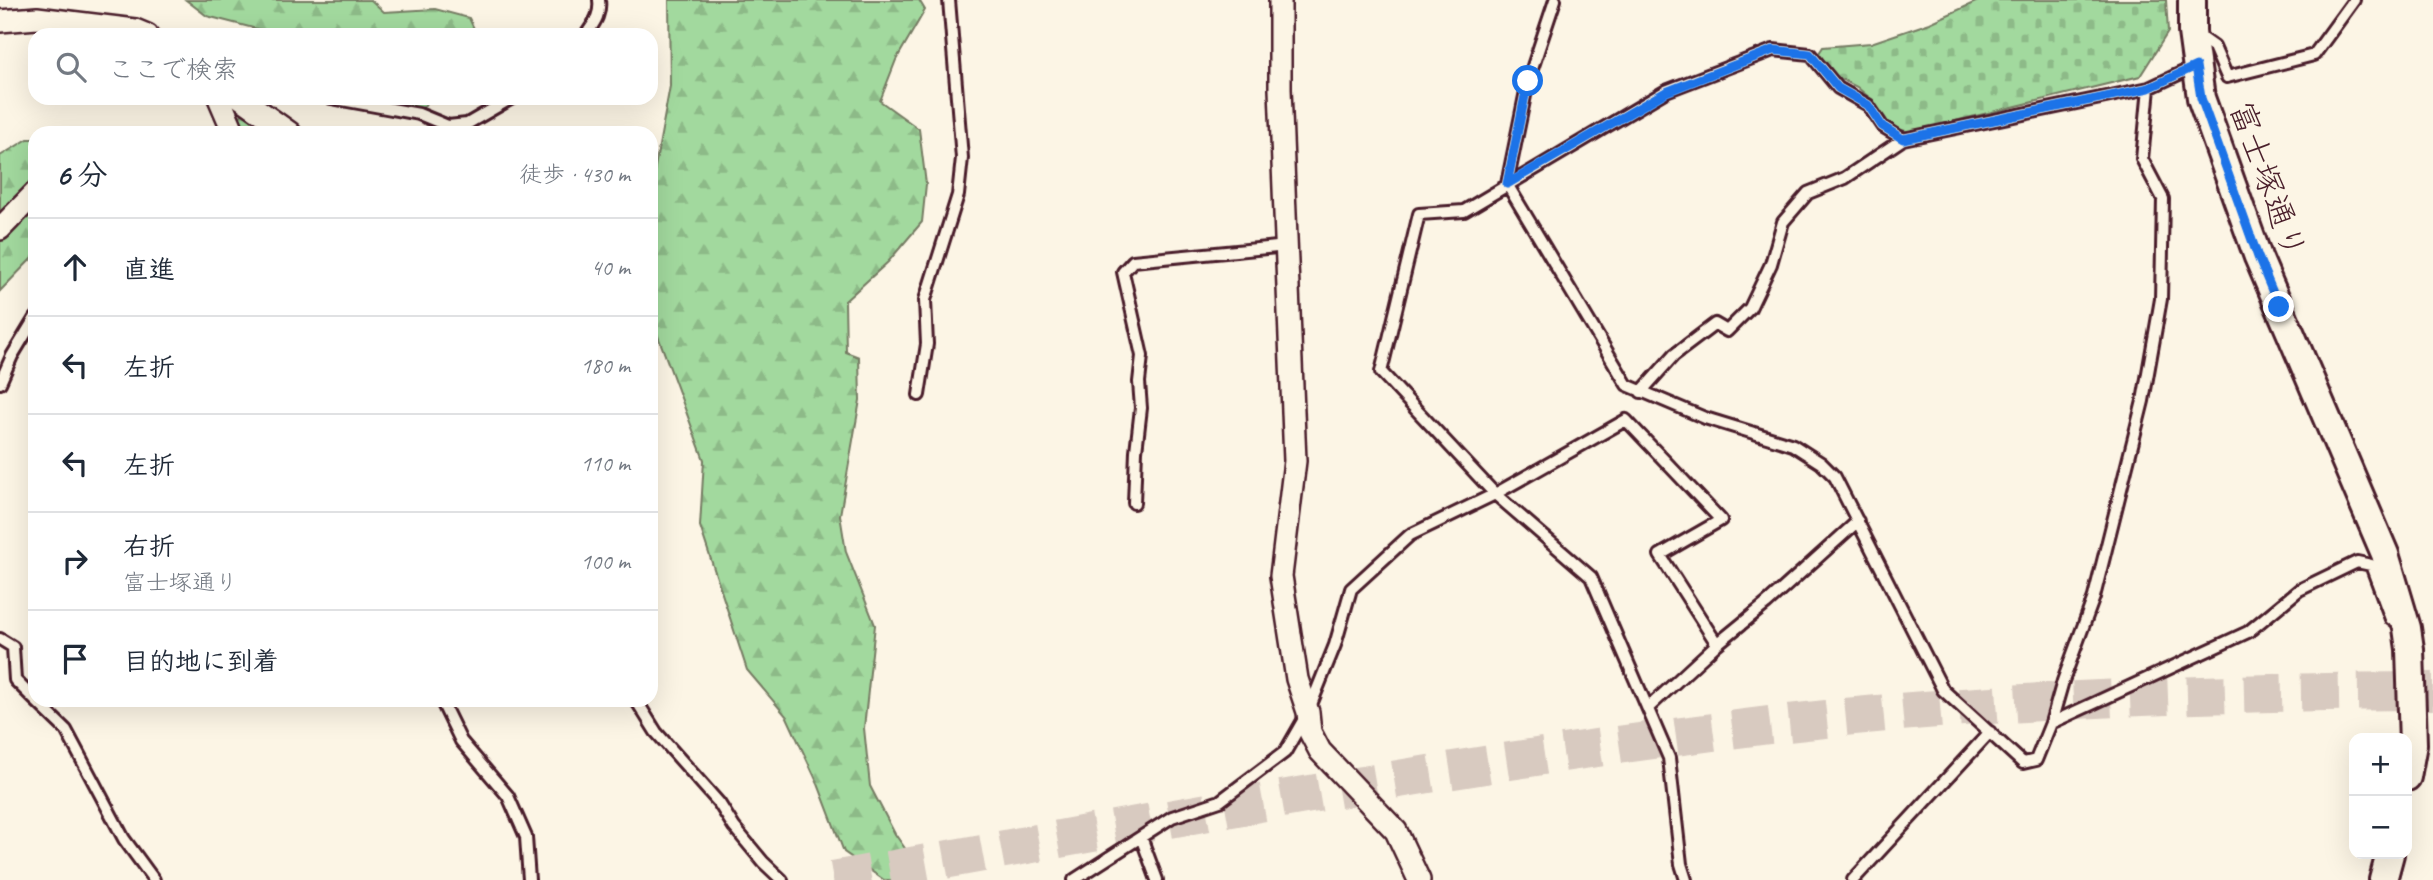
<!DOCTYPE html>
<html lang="ja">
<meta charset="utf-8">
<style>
:root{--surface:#fff;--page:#f6f6f7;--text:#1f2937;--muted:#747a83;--line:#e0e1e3}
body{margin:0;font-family:Caveat,"Klee One",sans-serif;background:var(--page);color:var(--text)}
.controls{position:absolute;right:21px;bottom:21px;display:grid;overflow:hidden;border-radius:14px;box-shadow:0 7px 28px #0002}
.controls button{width:63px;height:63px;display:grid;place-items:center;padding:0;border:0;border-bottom:2px solid var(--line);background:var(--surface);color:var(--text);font:35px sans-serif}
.stop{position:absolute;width:21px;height:21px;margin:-16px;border:5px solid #1a73e8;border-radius:50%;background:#fff}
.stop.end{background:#1a73e8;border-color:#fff;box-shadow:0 2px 7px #0008}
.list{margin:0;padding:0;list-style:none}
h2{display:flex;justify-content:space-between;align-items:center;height:91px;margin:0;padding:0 28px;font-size:30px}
h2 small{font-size:23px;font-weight:400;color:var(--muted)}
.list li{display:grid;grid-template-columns:46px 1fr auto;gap:21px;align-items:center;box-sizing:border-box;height:98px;padding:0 28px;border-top:2px solid var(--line)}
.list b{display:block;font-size:26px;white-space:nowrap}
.list p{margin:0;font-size:23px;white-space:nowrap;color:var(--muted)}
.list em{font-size:23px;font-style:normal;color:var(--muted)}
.icon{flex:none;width:38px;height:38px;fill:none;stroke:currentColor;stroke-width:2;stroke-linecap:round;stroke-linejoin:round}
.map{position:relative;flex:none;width:2433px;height:880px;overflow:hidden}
.search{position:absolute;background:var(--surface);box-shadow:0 7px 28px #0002;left:28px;top:28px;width:630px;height:77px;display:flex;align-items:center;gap:18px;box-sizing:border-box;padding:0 24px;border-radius:21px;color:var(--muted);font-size:26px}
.panel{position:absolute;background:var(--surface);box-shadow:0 7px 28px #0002;left:28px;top:126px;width:630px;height:581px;border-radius:21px}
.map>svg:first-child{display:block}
</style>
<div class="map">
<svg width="2433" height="880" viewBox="0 0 2433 880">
<defs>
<pattern id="forest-firs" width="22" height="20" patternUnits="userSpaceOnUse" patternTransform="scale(1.75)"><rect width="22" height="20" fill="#a2d99e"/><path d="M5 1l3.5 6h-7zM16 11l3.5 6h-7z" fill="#8dba88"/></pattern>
<pattern id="cemetery-stones" width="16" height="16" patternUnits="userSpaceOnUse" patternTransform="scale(1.75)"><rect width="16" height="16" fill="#a2d99e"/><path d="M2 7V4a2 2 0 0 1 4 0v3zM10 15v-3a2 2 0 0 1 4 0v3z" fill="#8dba88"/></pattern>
</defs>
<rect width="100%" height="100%" fill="#fcf5e5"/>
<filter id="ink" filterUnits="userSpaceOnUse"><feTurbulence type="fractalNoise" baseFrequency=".0143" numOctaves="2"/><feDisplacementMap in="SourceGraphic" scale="14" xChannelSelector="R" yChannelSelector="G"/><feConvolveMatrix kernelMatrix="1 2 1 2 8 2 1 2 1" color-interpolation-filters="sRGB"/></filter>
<g filter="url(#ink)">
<path fill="url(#forest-firs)" stroke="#767c64" stroke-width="2" d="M186,0H371L384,12L435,9L469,18L477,35H280L207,16Z
M669,0H919L925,10L896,60L880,101L919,129L926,184L922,222L888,262L845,301L846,352L859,357L860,400L840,515L846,552L875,625L864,728L870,786L895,834L909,854L895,880H884L844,852L818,784L787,717L747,670L700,526L704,460L651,317V189L670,86Z
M358,98H430L422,109Z
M245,112L274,133H219Z
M28,139H35V180L0,214V156Z
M35,212V255L0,291V239Z"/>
<path fill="url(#cemetery-stones)" stroke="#767c64" stroke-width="2" d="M1980,0H2166L2168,32L2140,76L1910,132L1889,127L1872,100L1857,87L1833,75L1819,53L1823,47L1871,43L1930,23Z"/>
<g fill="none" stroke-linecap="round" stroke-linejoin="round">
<path stroke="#d8cac0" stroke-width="38" stroke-dasharray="38 19" stroke-linecap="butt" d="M833,880C1125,828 1418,770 1713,732C1951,701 2193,692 2433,691"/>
<defs>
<path id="service" d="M1555,0L1528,81L1507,184L1627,385L1705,418L1793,445L1821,463L1835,477L1943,690L2023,763L2036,760L2051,723L2063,681L2094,597L2143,401L2161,299L2163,199L2142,159L2149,88L2196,66
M586,35C594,23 601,15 599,0
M2197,35L2214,47L2227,77L2314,55L2354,0
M331,98L419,114L448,126L467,124L512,98
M0,383L12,356L35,318
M1641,392L1674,355L1715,324L1727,331L1750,308L1771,264L1783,222L1808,193L1845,178L1903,139L2149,88
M919,395L927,344L925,300L958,195L962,158L949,0
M1134,503L1136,451L1141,408L1139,382L1142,356L1123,272L1133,261L1287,246
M1858,521L1766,604L1717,644L1660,555L1721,520L1626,420L1495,494L1381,372L1419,214L1464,211L1666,91L1773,50L1810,54L1838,88L1868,105L1882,126L1903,139
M0,639L13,647L15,680L35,700
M35,700L66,730L124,839L154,880
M441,700L461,741L508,796L526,837L529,880
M636,700L656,732L719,803L734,827L763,862L782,880
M1648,708L1717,644
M2051,723L2248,632L2299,590L2357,562L2371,565L2391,619L2398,624
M1141,837L1157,880
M1074,880L1172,817L1220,801L1285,752L1308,712L1335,645L1351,589L1410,535L1495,494L1591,577L1669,758L1681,864L1686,880
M1853,880L1990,732"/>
<path id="minor" d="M1280,0V89L1295,461L1281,576L1297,679L1308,712L1310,732L1320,751L1396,831L1419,880
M0,21L37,18L135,30L147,35
M219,98L234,133
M241,98L290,133
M0,229L35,193"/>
<path id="tertiary" d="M2192,0V32L2201,98L2258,257L2385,554L2407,628L2410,649L2413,744L2407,777
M2383,880L2390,854"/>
</defs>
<use href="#service" stroke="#4a1f2b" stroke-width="16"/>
<use href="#minor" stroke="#4a1f2b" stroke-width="26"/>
<use href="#tertiary" stroke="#4a1f2b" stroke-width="32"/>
<use href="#service" stroke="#fcf5e5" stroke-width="10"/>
<use href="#minor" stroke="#fcf5e5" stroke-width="21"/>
<use href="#tertiary" stroke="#fcf5e5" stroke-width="26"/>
</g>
</g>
<g fill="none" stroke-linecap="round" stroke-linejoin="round" filter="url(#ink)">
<path stroke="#1a73e8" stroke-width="9" d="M1528,81L1507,184L1666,92L1773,50L1810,54L1838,88L1868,105L1882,126L1903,139L2149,88L2196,66L2201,98L2258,257L2279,307"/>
</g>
<g text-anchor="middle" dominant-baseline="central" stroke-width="7" stroke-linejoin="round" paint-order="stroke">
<g font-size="33" fill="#4a1f2b" stroke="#fcf5e5">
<text transform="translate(2268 180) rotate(70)">富士塚通り</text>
</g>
</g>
</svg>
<div class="controls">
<button>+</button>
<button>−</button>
</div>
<div class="stop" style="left:1528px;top:81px"></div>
<div class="stop end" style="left:2279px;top:307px"></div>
<div class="search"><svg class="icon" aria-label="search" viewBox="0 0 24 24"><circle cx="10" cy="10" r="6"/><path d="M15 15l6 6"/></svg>ここで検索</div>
<section class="panel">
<h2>6 分<small>徒歩 · 430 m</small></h2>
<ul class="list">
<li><svg class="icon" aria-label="ahead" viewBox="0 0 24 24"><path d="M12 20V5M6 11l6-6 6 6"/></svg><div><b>直進</b></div><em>40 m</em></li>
<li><svg class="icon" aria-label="left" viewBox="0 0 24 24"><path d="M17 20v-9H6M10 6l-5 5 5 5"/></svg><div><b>左折</b></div><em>180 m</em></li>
<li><svg class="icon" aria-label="left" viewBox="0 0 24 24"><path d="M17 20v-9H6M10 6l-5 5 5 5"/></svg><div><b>左折</b></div><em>110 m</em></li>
<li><svg class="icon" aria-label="right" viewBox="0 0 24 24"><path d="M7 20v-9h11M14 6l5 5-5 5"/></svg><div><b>右折</b><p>富士塚通り</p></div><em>100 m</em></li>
<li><svg class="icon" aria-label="arrive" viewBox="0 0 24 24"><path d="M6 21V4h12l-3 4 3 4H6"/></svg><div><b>目的地に到着</b></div></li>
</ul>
</section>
</div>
